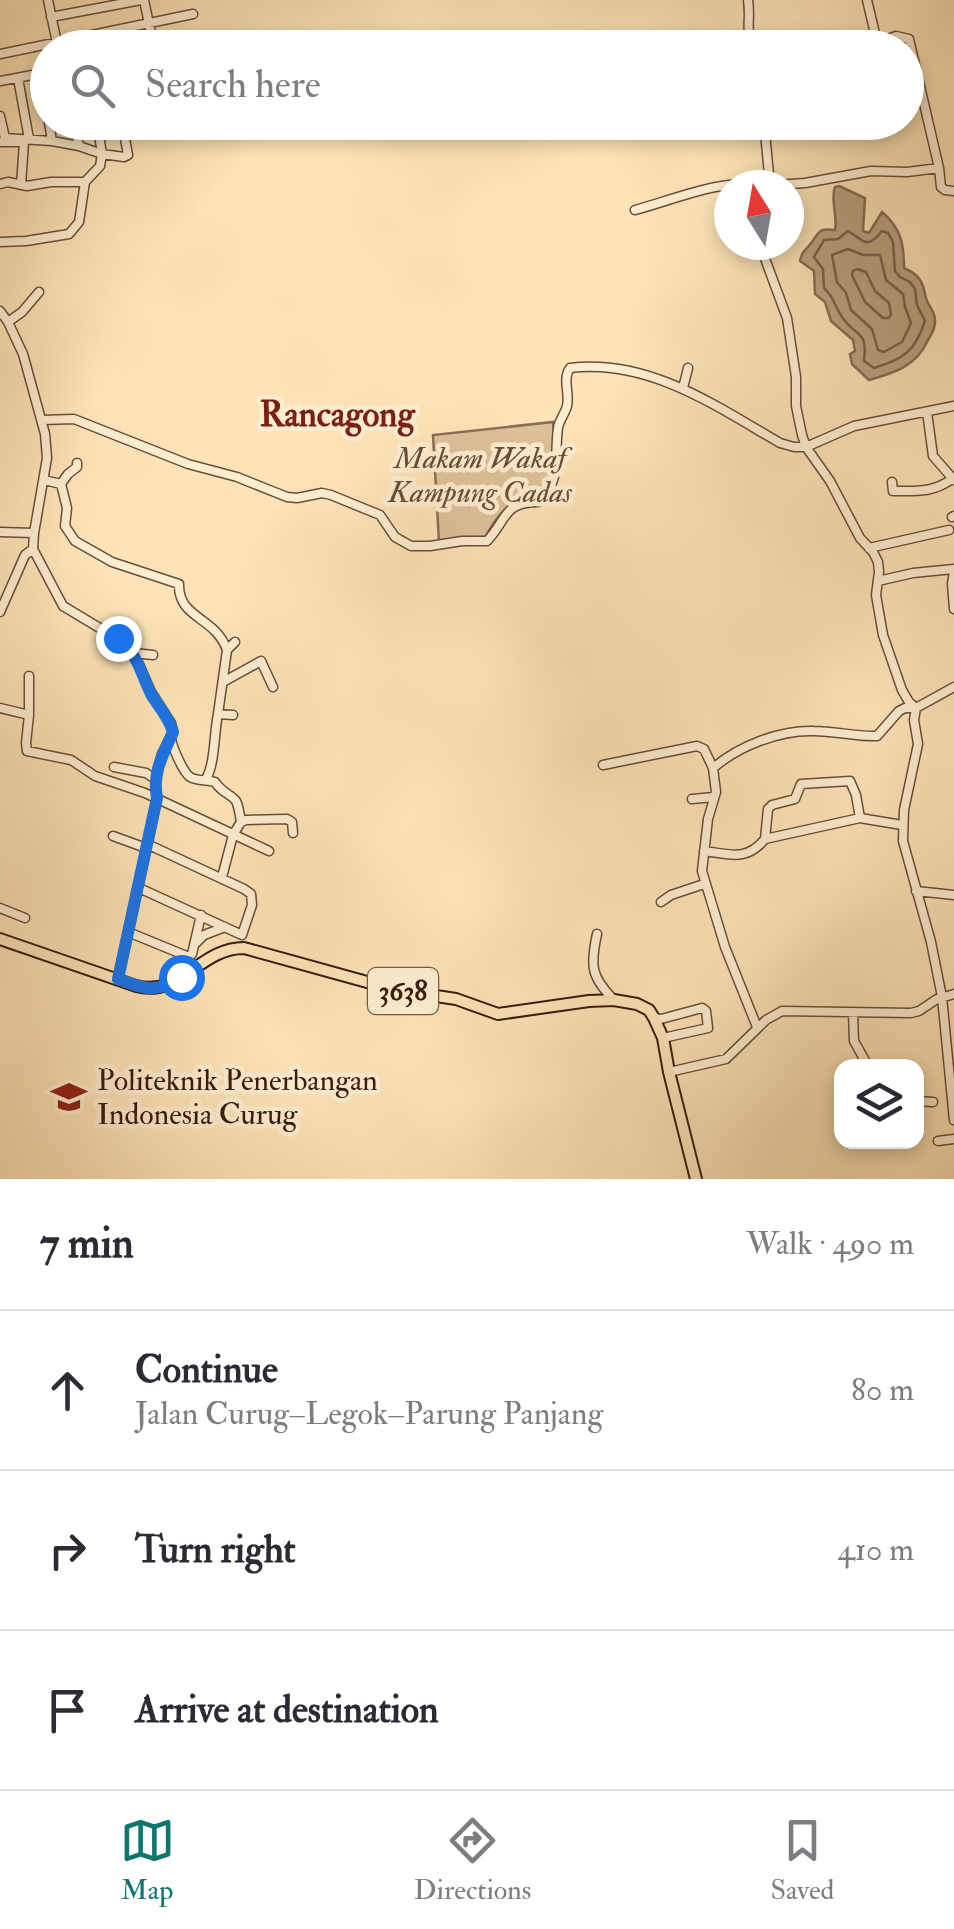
<!DOCTYPE html>
<meta charset="utf-8">
<style>
:root{--surface:#fff;--page:#f2f2f3;--text:#2b2b33;--muted:#7c7c81;--line:#e1e1e2;--accent:#0f766e}
body{margin:0;font-family:"IM FELL Double Pica",serif;background:var(--page);color:var(--text)}
.controls{position:absolute;right:30px;bottom:30px;display:grid;overflow:hidden;border-radius:20px;box-shadow:0 5px 15px #0003}
.controls button{width:90px;height:90px;display:grid;place-items:center;padding:0;border:0;border-bottom:2px solid var(--line);background:var(--surface);color:var(--text);font:50px sans-serif}
.compass{position:absolute;left:714px;top:170px;width:90px;height:90px;border-radius:50%;background:var(--surface);box-shadow:0 5px 15px #0003;rotate:349deg}
.stop{position:absolute;width:30px;height:30px;margin:-22px;border:8px solid #1a73e8;border-radius:50%;background:#fff}
.stop.end{background:#1a73e8;border-color:#fff;box-shadow:0 2px 10px #0008}
.list{margin:0;padding:0;list-style:none}
h2{display:flex;justify-content:space-between;align-items:center;height:130px;margin:0;padding:0 40px;font-size:42px}
h2 small{font-size:32px;font-weight:400;color:var(--muted)}
.list li{display:grid;grid-template-columns:65px 1fr auto;gap:30px;align-items:center;box-sizing:border-box;height:160px;padding:0 40px;border-top:2px solid var(--line)}
.list b{display:block;font-size:38px;white-space:nowrap}
.list p{margin:0;font-size:32px;white-space:nowrap;color:var(--muted)}
.list em{font-size:32px;font-style:normal;color:var(--muted)}
.icon{flex:none;width:55px;height:55px;fill:none;stroke:currentColor;stroke-width:2;stroke-linecap:round;stroke-linejoin:round}
.map{position:relative;flex:none;width:954px;height:1179px;overflow:hidden}
.search{position:absolute;background:var(--surface);box-shadow:0 5px 15px #0003;left:30px;right:30px;top:30px;height:110px;display:flex;align-items:center;gap:25px;box-sizing:border-box;padding:0 35px;border-radius:55px;color:var(--muted);font-size:38px}
.sheet{height:610px;background:var(--surface)}
nav{display:flex;justify-content:space-around;align-items:center;box-sizing:border-box;height:140px;border-top:2px solid var(--line);background:var(--surface);font-size:28px;color:var(--muted)}
nav a{display:grid;justify-items:center;gap:5px}
nav .on{color:var(--accent)}
.map>svg:first-child{display:block}
</style>
<div class="map">
<svg width="954" height="1179" viewBox="0 0 954 1179">
<rect width="100%" height="100%" fill="#fde3b7"/>
<filter id="stains"><feTurbulence type="fractalNoise" baseFrequency=".002" numOctaves="4"/><feColorMatrix values="0 0 0 0 .2 0 0 0 0 .09 0 0 0 0 .02 0 0 0 .5 -.17"/></filter>
<radialGradient id="worn" r=".72"><stop offset=".6" stop-color="#630" stop-opacity="0"/><stop offset="1" stop-color="#630" stop-opacity=".3"/></radialGradient>
<path fill="#dcc19a" stroke="#8a6e54" stroke-width="2.5" d="M553,422C555,442 557,487 538,499C531,503 521,501 514,504C500,510 490,528 483,541L439,542L433,435Z"/>
<path fill="#ba9f7e" stroke="#866a52" stroke-width="2.5" d="M839,186L865,198L863,231L869,233L882,212C901,228 904,244 904,268C920,275 923,282 926,298C928,306 935,311 935,320C936,327 931,335 927,342C916,366 894,373 869,380L852,364L850,354L855,351L853,340L831,321L825,302L815,294L814,271L800,261C802,251 806,250 812,242C820,230 820,228 835,230C838,215 830,200 835,187Z"/>
<g fill="none" stroke-linecap="round" stroke-linejoin="round">
<path stroke="#795d46" stroke-width="2.5" d="M848,231C864,240 866,251 882,231L888,233L893,242L895,271L900,277L910,282L915,289L917,305L925,321C915,351 904,359 874,368L864,361C868,329 856,338 842,317C834,306 835,298 824,288L823,269L814,257L824,240L838,239Z
M848,249L863,255H880L886,280L903,294L905,307L911,323L902,342L884,352L878,350L872,329L851,310L846,293L837,282L832,255Z
M857,269L866,272L875,291L889,303L891,314L889,318H883L865,302L852,275L853,271Z"/>
<defs>
<path id="minor" d="M48,0L58,48
M144,0L154,48
M748,0C751,17 745,32 753,48
M867,0L877,42
M51,17L141,0
M171,48L177,46
M770,48H775
M865,48L896,36L909,39L939,168L941,187L945,190L954,191
M0,54L193,14
M40,74L48,117
M18,78L29,139
M0,81L48,72
M0,116L5,138L52,141L49,122
M764,122L770,185
M52,141L79,146L74,122
M0,142H24L21,185
M79,146L102,154L97,122
M0,184L8,182L27,186L51,182H85L100,166L102,154L124,157L128,155L122,122
M776,185L805,183L871,171L907,172L939,168
M635,210C676,199 722,178 764,185
M0,242L26,241L69,234L79,222L85,182
M760,245L787,318L796,377V406L802,435L806,447L830,481L860,538L873,552L878,562L879,572L876,595L883,635L902,690L909,702L916,708L914,720L918,744L904,810L903,841L931,942L942,997L954,1120
M0,311L8,322L23,354L45,434L47,458L34,533L33,549L63,606L118,639L134,653L151,692L171,723L173,732L162,754L155,779L157,799L118,979
M8,322L22,312L39,292
M683,388L688,368
M927,412L933,456L954,480
M42,420L74,419L188,464L237,477L287,497L297,498L322,493L331,495L380,515L395,537L411,546H430L462,541H487C507,520 503,502 538,502C562,484 554,454 558,428C559,420 565,414 567,406C570,392 562,380 570,368C648,358 716,406 780,443L794,447H806L854,426L954,406
M44,480L61,484L68,474L77,467V463
M892,482L893,491C916,491 933,493 952,479
M61,484L67,508L65,526L75,541L112,562L179,584C178,619 215,616 227,650
M952,517L954,516
M0,532L34,533
M869,548L949,530
M954,571L952,584L954,609
M878,581L913,573L954,569
M0,612L25,555L33,549
M134,653L153,655
M29,676V715
M223,682L261,661L273,687
M0,708L29,715L26,743L27,751L71,760L95,776L145,793L269,851
M218,714L227,650L235,642
M171,738C172,747 183,772 190,777C196,781 208,780 215,782C222,793 231,794 236,801C239,807 240,816 241,822L233,835L222,877
M603,765L697,746L704,749L713,768
M114,767L146,773L155,779
M206,779C215,764 214,733 218,714L233,715
M692,799L714,797
M241,822L246,820L287,819L292,822L293,833
M113,836L146,848
M765,839L768,809L772,805L795,799L801,784L850,781L856,795L860,818
M704,851C730,854 746,862 765,839L860,818L902,825
M139,888L242,935L252,905L251,894L244,889L147,844
M916,891L954,895
M661,902L671,895L704,884
M0,908L25,918
M128,932L189,957L192,954L201,915
M597,934C590,966 591,977 614,1000
M195,944L204,935L225,927
M853,1013L854,1041L868,1066
M654,1018L661,1019L702,1008L706,1011L708,1028L663,1038
M757,1027L725,947L702,871L708,819L716,792L713,768C739,746 779,730 814,731C835,731 857,737 877,736L899,711L905,708H916L954,687
M669,1072L726,1059L766,1020L782,1011L911,1013L919,1011L937,999L954,994
M916,1101L933,1102
M938,1141L954,1139"/>
<path id="major" d="M0,939L136,986C181,998 199,948 244,948L396,990L456,999L498,1014L589,1001L614,1000L637,1004L649,1010L654,1018L663,1038L669,1072L696,1179"/>
</defs>
<use href="#minor" stroke="#694d39" stroke-width="11"/>
<use href="#major" stroke="#381b0f" stroke-width="14"/>
<use href="#minor" stroke="#feedd0" stroke-width="8"/>
<use href="#major" stroke="#fde3b7" stroke-width="10"/>
</g>
<g fill="none" stroke-linecap="round" stroke-linejoin="round">
<path stroke="#1a73e8" stroke-width="12" d="M118,638C138,654 141,674 152,696C160,708 169,718 173,732C163,755 152,773 157,798L118,979C145,989 156,994 181,977"/>
</g>
<defs>
<symbol id="university-bare" viewBox="-9 -9 18 18"><path d="M0-5L7-2L0 1L-7-2ZM-4 1L0 2.5L4 1V4Q0 6-4 4Z" fill="#8f2418" stroke="#feedd0" stroke-width="2.5" paint-order="stroke"/></symbol>
</defs>
<g fill-rule="evenodd">
<use href="#university-bare" x="44" y="1072" width="50" height="50"/>
</g>
<g text-anchor="middle" dominant-baseline="central" stroke-width="9" stroke-linejoin="round" paint-order="stroke">
<rect fill="#feedd0" stroke="#735a49" stroke-width="2.5" x="368" y="968" width="70" height="46" rx="8"/>
<g font-size="28" font-weight="bold" fill="#381b0f">
<text x="403" y="991">3638</text>
</g>
<g font-size="30" font-style="italic" fill="#694d39" stroke="#feedd0">
<text x="480" y="458">Makam Wakaf<tspan x="480" dy="34">Kampung Cadas</tspan></text>
</g>
<g font-size="30" fill="#381b0f" stroke="#feedd0" text-anchor="start">
<text x="97" y="1080">Politeknik Penerbangan<tspan x="97" dy="34">Indonesia Curug</tspan></text>
</g>
<g font-size="35" font-weight="bold" fill="#7a1f14" stroke="#feedd0">
<text x="337" y="415">Rancagong</text>
</g>
</g>
<rect width="100%" height="100%" filter="url(#stains)"/>
<rect width="100%" height="100%" fill="url(#worn)"/>
</svg>
<div class="controls">
<button><svg class="icon" aria-label="layers" viewBox="0 0 24 24"><path d="M12 4l9 5-9 5-9-5zM3 14l9 5 9-5"/></svg></button>
</div>
<svg class="compass" viewBox="-18 -18 36 36"><path d="M0-13l5 13h-10z" fill="#e53935"/><path d="M0 13l5-13h-10z" fill="#7c7c81"/></svg>
<div class="stop" style="left:181px;top:977px"></div>
<div class="stop end" style="left:118px;top:638px"></div>
<div class="search"><svg class="icon" aria-label="search" viewBox="0 0 24 24"><circle cx="10" cy="10" r="6"/><path d="M15 15l6 6"/></svg>Search here</div>
</div>
<section class="sheet">
<h2>7 min<small>Walk · 490 m</small></h2>
<ul class="list">
<li><svg class="icon" aria-label="ahead" viewBox="0 0 24 24"><path d="M12 20V5M6 11l6-6 6 6"/></svg><div><b>Continue</b><p>Jalan Curug–Legok–Parung Panjang</p></div><em>80 m</em></li>
<li><svg class="icon" aria-label="right" viewBox="0 0 24 24"><path d="M7 20v-9h11M14 6l5 5-5 5"/></svg><div><b>Turn right</b></div><em>410 m</em></li>
<li><svg class="icon" aria-label="arrive" viewBox="0 0 24 24"><path d="M6 21V4h12l-3 4 3 4H6"/></svg><div><b>Arrive at destination</b></div></li>
</ul>
</section>
<nav>
<a class="on"><svg class="icon" aria-label="map" viewBox="0 0 24 24"><path d="M3 6l6-2 6 2 6-2v14l-6 2-6-2-6 2zM9 4v14M15 6v14"/></svg>Map</a>
<a><svg class="icon" aria-label="directions" viewBox="0 0 24 24"><path d="M12 3l9 9-9 9-9-9zM9 14v-3h6M13 9l2 2-2 2"/></svg>Directions</a>
<a><svg class="icon" aria-label="saved" viewBox="0 0 24 24"><path d="M7 4h10v16l-5-4-5 4z"/></svg>Saved</a>
</nav>
